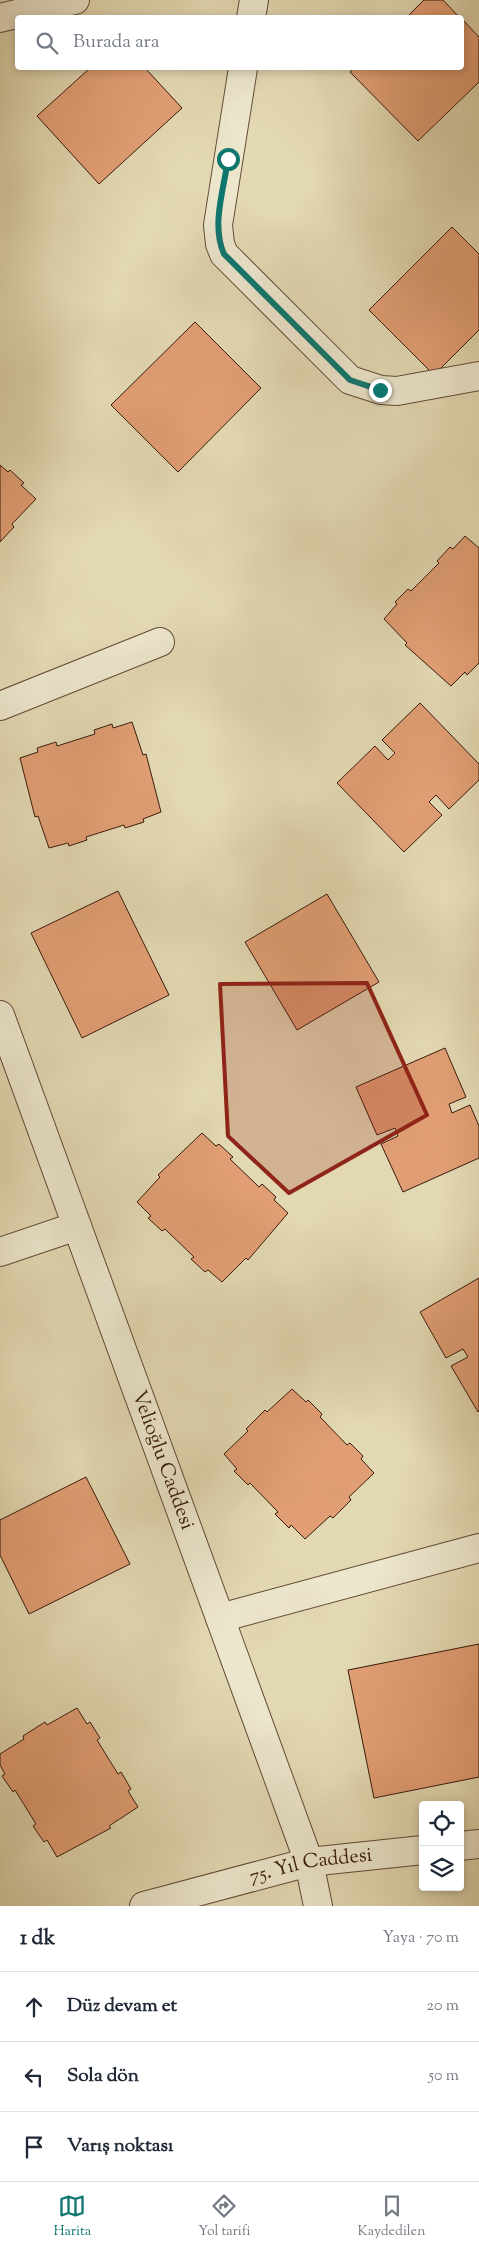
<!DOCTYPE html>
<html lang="tr">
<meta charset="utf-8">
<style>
:root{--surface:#fff;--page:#f6f6f7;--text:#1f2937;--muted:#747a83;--line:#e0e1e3;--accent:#0f766e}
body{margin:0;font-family:"Sorts Mill Goudy",serif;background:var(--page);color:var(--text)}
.controls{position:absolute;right:15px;bottom:15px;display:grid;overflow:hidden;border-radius:5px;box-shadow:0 2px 8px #0003}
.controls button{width:45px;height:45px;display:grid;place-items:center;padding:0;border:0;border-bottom:1px solid var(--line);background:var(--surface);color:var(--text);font:25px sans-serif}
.stop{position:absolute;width:15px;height:15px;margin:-11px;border:4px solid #0f766e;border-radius:50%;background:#fff}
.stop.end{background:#0f766e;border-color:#fff;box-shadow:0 1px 5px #0008}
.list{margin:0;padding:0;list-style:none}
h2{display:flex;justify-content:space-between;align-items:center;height:65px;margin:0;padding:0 20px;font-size:21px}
h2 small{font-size:16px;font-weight:400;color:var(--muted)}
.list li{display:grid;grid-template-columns:32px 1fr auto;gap:15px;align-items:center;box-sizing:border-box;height:70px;padding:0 20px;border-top:1px solid var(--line)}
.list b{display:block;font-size:19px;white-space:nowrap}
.list em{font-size:16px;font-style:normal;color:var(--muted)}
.icon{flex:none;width:28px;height:28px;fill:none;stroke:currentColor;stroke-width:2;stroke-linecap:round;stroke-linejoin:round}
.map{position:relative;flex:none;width:479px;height:1906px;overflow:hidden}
.search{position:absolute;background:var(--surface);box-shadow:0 2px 8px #0003;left:15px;right:15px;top:15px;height:55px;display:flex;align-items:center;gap:12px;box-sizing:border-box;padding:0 18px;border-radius:5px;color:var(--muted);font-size:19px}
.sheet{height:275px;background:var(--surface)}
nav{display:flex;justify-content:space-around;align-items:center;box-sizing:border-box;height:70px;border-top:1px solid var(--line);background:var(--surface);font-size:14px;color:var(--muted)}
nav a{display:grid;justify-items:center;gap:2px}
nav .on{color:var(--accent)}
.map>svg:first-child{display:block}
</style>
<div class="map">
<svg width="479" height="1906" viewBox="0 0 479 1906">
<rect width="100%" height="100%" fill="#e2d8b2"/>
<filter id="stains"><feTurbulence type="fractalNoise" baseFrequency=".004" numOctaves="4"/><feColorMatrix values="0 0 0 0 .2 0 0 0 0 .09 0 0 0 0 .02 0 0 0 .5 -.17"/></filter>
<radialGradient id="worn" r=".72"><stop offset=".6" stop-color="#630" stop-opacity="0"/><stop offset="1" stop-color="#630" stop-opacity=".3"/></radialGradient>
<path fill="#e19e74" stroke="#381b0b" d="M424,0H443L460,18H406Z
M462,19L479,37V82L418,141L350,72L354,68H462Z
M90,68H145L182,108L99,184L37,116Z
M452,227L479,254V330L434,375L369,310Z
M195,322L261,388L178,472L111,405Z
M0,465L8,472L10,470L24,483L21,485L36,499L12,524L14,527L0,542Z
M465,536L479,548V663L467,675L465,672L451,686L405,645L407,643L384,619L397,604L395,602L408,589L411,591L439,563L437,561L450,547L453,549Z
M420,703L479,764V780L449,809L436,795L429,802L442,815L404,852L337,783L375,746L388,760L395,753L382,740Z
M132,722L143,755L146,754L161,812L143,819L144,822L125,828L124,825L86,837L87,840L69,846L68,843L49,848L38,816L35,817L20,758L38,752L37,748L56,742L57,746L95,734L94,730L112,724L113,728Z
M118,891L169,995L82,1038L31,933Z
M327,894L379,982L297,1030L245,942Z
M445,1048L466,1097L449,1104L452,1113L470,1105L479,1126V1158L403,1192L381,1144L398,1136L395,1128L377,1135L356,1087Z
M202,1133L216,1146L219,1144L233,1157L230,1159L259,1187L262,1184L276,1197L274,1200L288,1213L248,1260L246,1258L222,1282L208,1270L205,1272L191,1259L194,1257L165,1229L162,1231L148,1218L151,1216L137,1202L160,1177L158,1175Z
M479,1278V1411L478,1412L451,1366L468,1357L463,1349L446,1358L420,1312Z
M292,1389L306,1402L308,1400L322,1414L320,1417L347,1445L350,1443L363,1456L361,1459L374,1473L349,1497L351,1500L333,1518L330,1516L305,1539L291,1525L289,1528L275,1514L278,1512L250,1483L248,1485L234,1471L237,1469L224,1454L248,1431L246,1429L265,1410L267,1412Z
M86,1477L130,1564L29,1614L0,1555V1520Z
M479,1644V1777L374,1798L348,1670Z
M77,1708L87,1724L90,1722L100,1738L97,1740L118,1774L121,1772L131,1789L128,1791L138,1807L109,1826L111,1828L57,1857L47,1840L44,1842L33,1826L36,1824L15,1790L13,1792L2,1776L5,1774L0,1765V1754L24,1739L23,1736L45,1722L47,1725Z"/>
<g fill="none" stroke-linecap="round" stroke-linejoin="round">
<defs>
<g id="minor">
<path d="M0,18L75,0"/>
<path d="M251,18L254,0"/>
<path d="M243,68L218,225L220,244L224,254L350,380L381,390L397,391L479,376"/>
<path d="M0,706L160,642"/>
<path id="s1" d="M0,1015L309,1862L318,1906"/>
<path d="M0,1252L77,1226"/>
<path d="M220,1618L479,1548"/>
<path d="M460,1846L479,1844"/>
<path id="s2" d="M144,1906L309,1862L423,1850"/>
</g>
</defs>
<use href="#minor" stroke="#624a35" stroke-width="30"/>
<use href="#minor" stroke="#ece6cd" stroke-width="28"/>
</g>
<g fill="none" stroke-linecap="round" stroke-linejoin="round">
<path stroke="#0f766e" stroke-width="6" d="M228,159C224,189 211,225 224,254L350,380L380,390"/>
</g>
<path fill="#8f2418" fill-opacity="0.2" stroke="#8f2418" stroke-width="4" stroke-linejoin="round" d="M367,983L427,1115L289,1193L228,1136L220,984Z"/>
<g text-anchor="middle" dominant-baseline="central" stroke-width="5" stroke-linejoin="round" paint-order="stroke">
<g font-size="20" fill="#381b0b" stroke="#ece6cd">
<text stroke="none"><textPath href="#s1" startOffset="474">Velioğlu Caddesi</textPath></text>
<text stroke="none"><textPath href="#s2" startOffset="172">75. Yıl Caddesi</textPath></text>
</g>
</g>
<rect width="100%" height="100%" filter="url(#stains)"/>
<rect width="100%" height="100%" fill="url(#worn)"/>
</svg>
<div class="controls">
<button><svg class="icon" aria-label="locate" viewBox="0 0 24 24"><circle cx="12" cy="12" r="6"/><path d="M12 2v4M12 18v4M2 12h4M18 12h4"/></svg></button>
<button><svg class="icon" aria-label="layers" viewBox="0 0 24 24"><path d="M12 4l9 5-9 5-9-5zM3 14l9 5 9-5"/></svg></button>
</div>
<div class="stop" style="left:228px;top:159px"></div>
<div class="stop end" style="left:380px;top:390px"></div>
<div class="search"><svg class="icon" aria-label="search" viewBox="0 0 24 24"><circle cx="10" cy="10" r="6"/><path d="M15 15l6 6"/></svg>Burada ara</div>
</div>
<section class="sheet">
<h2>1 dk<small>Yaya · 70 m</small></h2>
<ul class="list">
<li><svg class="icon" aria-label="ahead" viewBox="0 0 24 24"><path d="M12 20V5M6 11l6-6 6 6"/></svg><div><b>Düz devam et</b></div><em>20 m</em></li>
<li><svg class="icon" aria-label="left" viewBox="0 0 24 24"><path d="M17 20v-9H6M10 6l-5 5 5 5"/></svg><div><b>Sola dön</b></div><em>50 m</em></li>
<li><svg class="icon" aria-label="arrive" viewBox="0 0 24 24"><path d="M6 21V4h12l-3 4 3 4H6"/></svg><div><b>Varış noktası</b></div></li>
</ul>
</section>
<nav>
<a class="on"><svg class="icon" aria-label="map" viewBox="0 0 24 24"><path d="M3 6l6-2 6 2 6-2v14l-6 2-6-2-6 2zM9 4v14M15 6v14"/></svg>Harita</a>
<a><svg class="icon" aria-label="directions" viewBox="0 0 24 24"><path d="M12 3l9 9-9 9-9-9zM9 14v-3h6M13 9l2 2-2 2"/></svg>Yol tarifi</a>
<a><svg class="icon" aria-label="saved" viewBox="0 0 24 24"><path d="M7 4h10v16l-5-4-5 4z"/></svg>Kaydedilen</a>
</nav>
